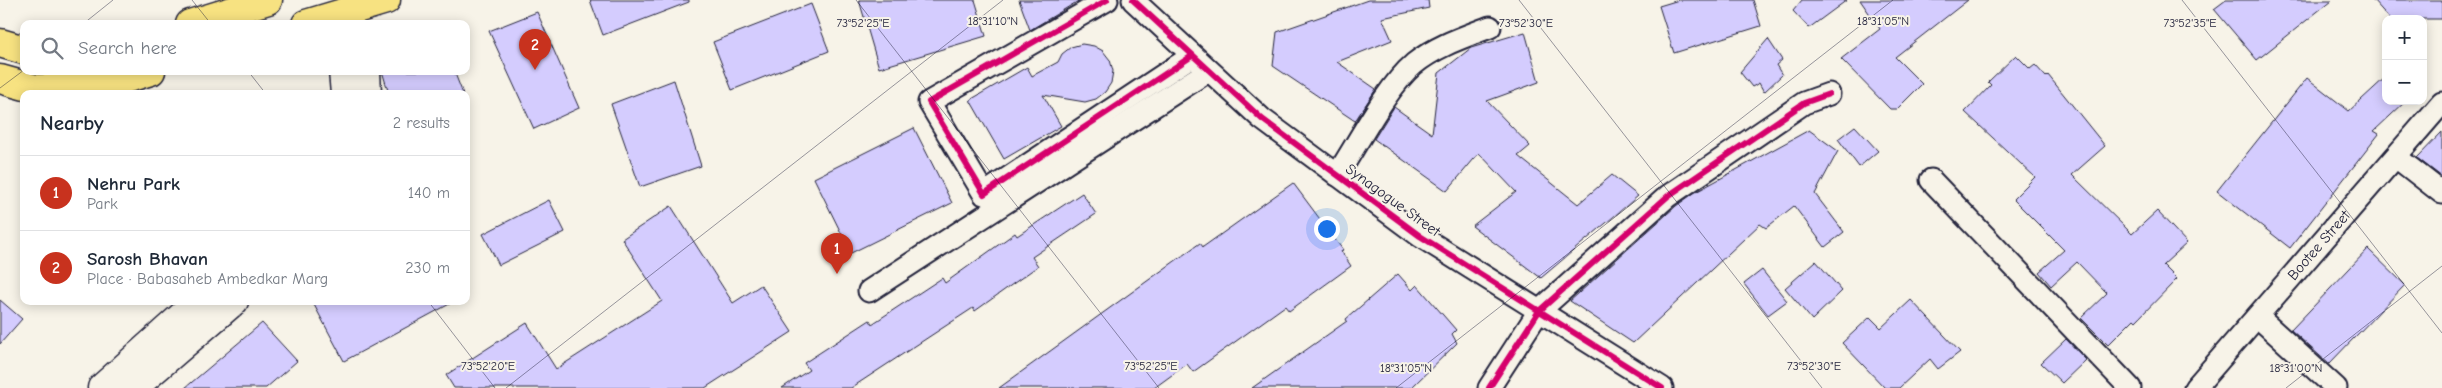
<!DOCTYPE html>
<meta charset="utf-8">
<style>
:root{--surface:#fff;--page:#f2f2f3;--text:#1f2937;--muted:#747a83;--line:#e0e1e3;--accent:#c8321e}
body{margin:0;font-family:"Comic Neue",sans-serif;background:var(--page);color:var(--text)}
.controls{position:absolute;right:15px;top:15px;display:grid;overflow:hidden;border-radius:10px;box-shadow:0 2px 12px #0003}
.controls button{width:45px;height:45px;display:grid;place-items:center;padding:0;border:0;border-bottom:1px solid var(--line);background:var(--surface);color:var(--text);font:25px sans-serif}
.you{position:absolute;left:1326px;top:228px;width:18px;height:18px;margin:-12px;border:4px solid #fff;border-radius:50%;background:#1a73e8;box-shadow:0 0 0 8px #1a73e833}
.badge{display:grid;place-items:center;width:32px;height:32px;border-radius:50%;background:var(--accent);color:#fff;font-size:16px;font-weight:700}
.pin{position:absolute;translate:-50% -41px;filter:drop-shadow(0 1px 2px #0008)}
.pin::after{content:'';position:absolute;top:26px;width:18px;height:15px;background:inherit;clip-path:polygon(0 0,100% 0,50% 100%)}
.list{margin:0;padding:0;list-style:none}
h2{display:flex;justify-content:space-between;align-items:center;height:65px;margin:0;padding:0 20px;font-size:21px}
h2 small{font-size:16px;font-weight:400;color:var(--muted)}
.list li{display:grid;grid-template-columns:32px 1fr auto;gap:15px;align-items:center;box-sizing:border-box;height:75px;padding:0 20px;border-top:1px solid var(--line)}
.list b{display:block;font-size:19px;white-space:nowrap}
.list p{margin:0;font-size:16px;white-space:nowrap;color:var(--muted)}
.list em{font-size:16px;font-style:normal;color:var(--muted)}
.icon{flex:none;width:28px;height:28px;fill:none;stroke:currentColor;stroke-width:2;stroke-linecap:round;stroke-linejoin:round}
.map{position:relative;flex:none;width:2442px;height:388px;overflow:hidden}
.search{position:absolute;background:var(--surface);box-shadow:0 2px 12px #0003;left:20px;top:20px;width:450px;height:55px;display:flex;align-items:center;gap:12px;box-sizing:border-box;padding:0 18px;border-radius:10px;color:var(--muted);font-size:19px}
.panel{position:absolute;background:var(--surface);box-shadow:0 2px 12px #0003;left:20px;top:90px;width:450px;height:215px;border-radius:10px}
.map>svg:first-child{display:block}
</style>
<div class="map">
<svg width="2442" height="388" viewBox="0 0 2442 388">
<rect width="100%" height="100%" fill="#f7f3e8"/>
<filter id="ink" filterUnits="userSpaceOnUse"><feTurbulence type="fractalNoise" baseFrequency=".02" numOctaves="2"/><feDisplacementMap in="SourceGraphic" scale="10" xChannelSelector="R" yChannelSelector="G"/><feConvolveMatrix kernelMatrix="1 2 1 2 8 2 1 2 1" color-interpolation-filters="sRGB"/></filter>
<g filter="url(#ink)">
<path fill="#d4ccfe" stroke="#22223b" d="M590,0H689V2L603,35Z
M859,0H975L986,36L879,68Z
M1019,0H1080L1030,30Z
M1368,0H1428L1429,8L1382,18L1392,40L1337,62L1376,89L1355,121L1273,66L1277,32Z
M1679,0H1753L1761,26L1674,53L1659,6Z
M1802,0H1847L1809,28L1793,11Z
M1860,0H1968L1895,57L1922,84L1897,109H1890L1841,59L1880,29Z
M2226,0H2332L2257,60L2214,9Z
M2373,0H2442V19H2390Z
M811,4L829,51L732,90L713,42Z
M537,12L579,108L534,129L489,31Z
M1525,32L1539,82L1487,101L1530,146L1518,156L1578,204L1612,175L1638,196L1541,278L1472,226L1516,192L1479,153L1447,191L1374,139L1394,107L1432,134L1439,73L1471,48Z
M1768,39L1782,60L1776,65L1782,75L1764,92L1759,83L1752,87L1740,72Z
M1082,44L1094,46L1103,51L1110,60L1113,71L1111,83L1105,92L1096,99L1085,102L1043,95L1061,126L1004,159L970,100L1027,67L1032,76L1058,62L1062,54L1071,47Z
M2016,55L2030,69L2035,65L2046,77L2048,75L2105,146L2072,175L2132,234L2157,211L2187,243L2163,265L2177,279L2136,321L2134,319L2108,345L2081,318L2107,293L2077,262L2051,286L2039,272L2064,250L2013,199L2035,177L1965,112L1991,85L1988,82Z
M382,71H454L463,94H389Z
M2386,77V101H2406L2374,131L2379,134L2290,248L2217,191L2307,78L2349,111Z
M674,80L701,166L640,187L611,104Z
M1855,126L1878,151L1859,167L1838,139Z
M914,128L952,203L851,253L814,178Z
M1809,130L1838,151L1815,194L1844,232L1825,247L1794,206L1766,228L1760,224L1633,343L1570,301L1676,206L1694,193Z
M2442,132V177L2417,158Z
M1293,183L1343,250L1341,251L1351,266L1289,311L1285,306L1193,372L1187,364L1154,388H999L1200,243L1203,247Z
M1082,193L1096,214L1032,257L1038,266L975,311L973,308L851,388H782L809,370L804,363L870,320L872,324L942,278L945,283L1015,233L1017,236Z
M549,200L565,232L499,265L483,234Z
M671,206L733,303L761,285L792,332L705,388H454L446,375L527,323L556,369L662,301L622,239Z
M2368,249L2405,285L2329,364L2291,330Z
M1816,261L1842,291L1812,320L1785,288Z
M1762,270L1787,301L1768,315L1744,284Z
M1398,274L1412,290L1417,285L1456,330L1452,334L1457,343L1411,388H1252L1347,321L1346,319Z
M0,300L22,319L0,344Z
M1911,300L1960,352L1938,369L1930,359L1899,388H1885L1842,343L1870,317L1881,328Z
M312,301H455L344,361Z
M262,323L297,361L266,388H185Z
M2066,339L2086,360L2062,383L2041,363Z"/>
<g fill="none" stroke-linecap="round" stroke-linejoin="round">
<defs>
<g id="minor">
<path d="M1107,0L929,102L984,194L1192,56"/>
<path d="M1133,0L1262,119L1420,236L1662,388"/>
<path d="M2396,157L2442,193"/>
<path d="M1337,175C1358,143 1386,88 1414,64C1436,46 1464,37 1490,27"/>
<path d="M1931,180L2130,388"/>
<path d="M869,291L1208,71"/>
<path d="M2258,317L2336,388"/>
<path d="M1489,388L1539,311L1668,196L1804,103L1829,94"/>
<path id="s1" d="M2195,388L2442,103"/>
</g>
<path id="secondary" d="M343,71L345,94
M366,71L367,94
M102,388L199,301
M133,388L234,301"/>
<path id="primary" d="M190,24L268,0
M306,24L386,0
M0,43L24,50
M0,79L36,89L109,84L151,71"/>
</defs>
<use href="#minor" stroke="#22223b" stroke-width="25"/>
<use href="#secondary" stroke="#22223b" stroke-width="31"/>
<use href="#primary" stroke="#22223b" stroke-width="31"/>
<use href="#minor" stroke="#f7f3e8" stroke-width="21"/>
<use href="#secondary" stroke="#f7f3e8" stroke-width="28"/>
<use href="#primary" stroke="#f7e281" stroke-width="28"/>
<defs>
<path id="cycleway" d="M1107,0L929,102L984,194L1192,56
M1133,0L1262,119L1420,236L1662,388
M1489,388L1539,311L1668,196L1804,103L1829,94"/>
</defs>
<use href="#cycleway" stroke="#f7f3e8" stroke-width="9"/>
<use href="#cycleway" stroke="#d6006c" stroke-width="6"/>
</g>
</g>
<path fill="none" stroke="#22223b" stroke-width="1" stroke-opacity="0.45" d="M192,0L211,24M856,0L1159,388M1519,0L1822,388M2182,0L2442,333M83,24L113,0M248,71L266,94M0,88L24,70M428,301L495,388M506,388L1003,0M1396,388L1893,0M2286,388L2442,266"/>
<g text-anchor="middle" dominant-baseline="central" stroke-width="4" stroke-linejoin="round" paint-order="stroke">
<g font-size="15" fill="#22223b" stroke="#f7f3e8">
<text transform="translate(1393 200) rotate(36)">Synagogue Street</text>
<text stroke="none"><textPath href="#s1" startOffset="189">Bootee Street</textPath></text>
</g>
</g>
<g font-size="12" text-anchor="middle" fill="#22223b" stroke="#f7f3e8" stroke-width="4" stroke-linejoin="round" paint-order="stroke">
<text x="1883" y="25">18°31'05"N</text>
<text x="993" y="25">18°31'10"N</text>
<text x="863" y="27">73°52'25"E</text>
<text x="1526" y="27">73°52'30"E</text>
<text x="2190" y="27">73°52'35"E</text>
<text x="488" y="370">73°52'20"E</text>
<text x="1151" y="370">73°52'25"E</text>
<text x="1814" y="370">73°52'30"E</text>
<text x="1406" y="372">18°31'05"N</text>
<text x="2296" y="372">18°31'00"N</text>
</g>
</svg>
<div class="controls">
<button>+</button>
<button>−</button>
</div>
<div class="you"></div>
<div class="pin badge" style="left:837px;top:274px">1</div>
<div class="pin badge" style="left:535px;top:70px">2</div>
<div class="search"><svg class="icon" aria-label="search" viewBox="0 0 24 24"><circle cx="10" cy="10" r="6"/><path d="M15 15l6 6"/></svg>Search here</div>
<section class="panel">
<h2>Nearby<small>2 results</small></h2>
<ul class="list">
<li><span class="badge">1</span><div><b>Nehru Park</b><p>Park</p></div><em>140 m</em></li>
<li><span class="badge">2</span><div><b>Sarosh Bhavan</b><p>Place · Babasaheb Ambedkar Marg</p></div><em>230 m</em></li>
</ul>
</section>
</div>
